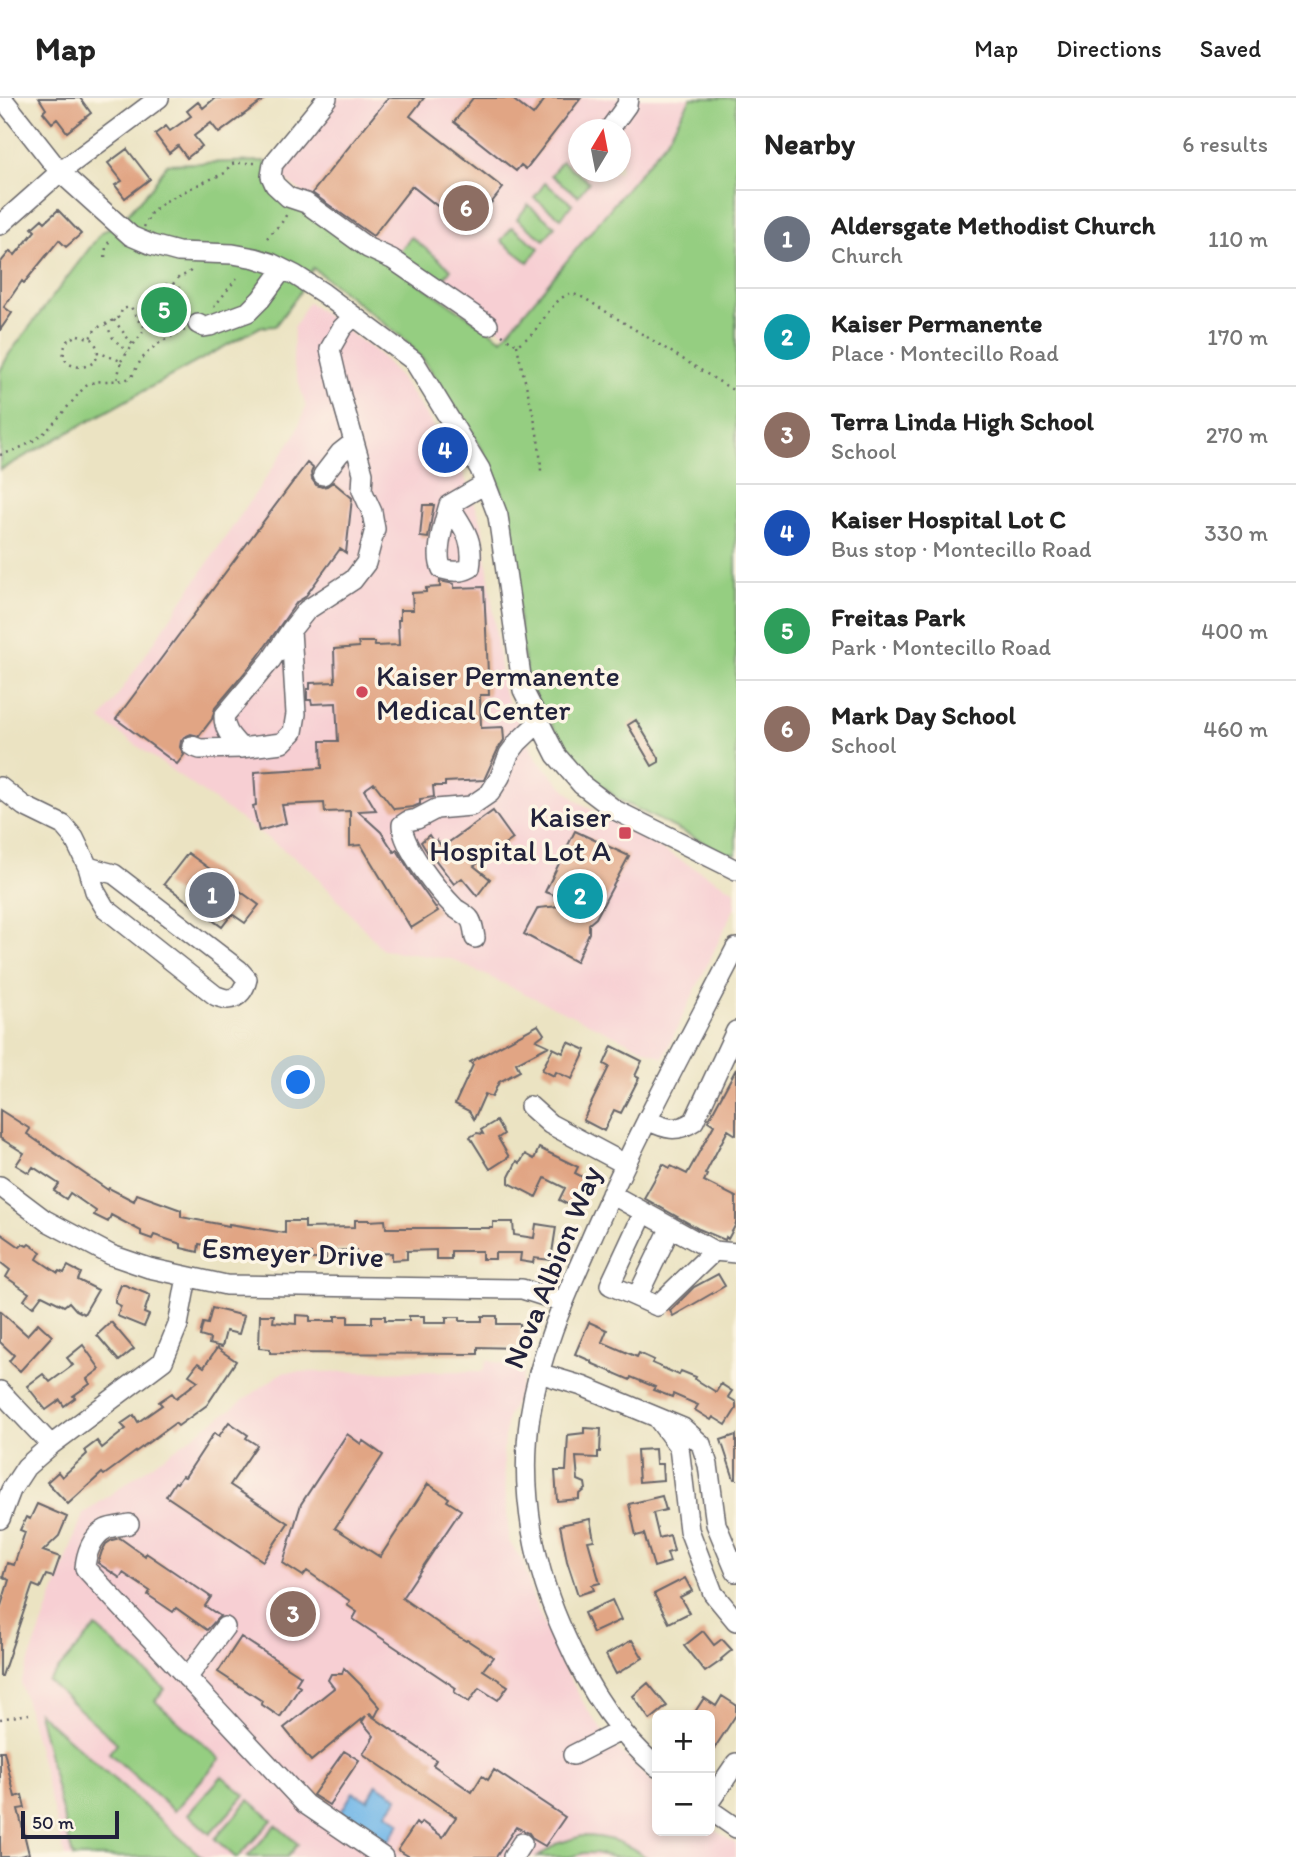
<!DOCTYPE html>
<meta charset="utf-8">
<style>
:root{--surface:#fff;--page:#f6f6f6;--text:#222;--muted:#767676;--line:#e0e0e0;--accent:#1a73e8}
body{margin:0;font-family:Itim,sans-serif;background:var(--page);color:var(--text)}
.controls{position:absolute;right:21px;bottom:21px;display:grid;overflow:hidden;border-radius:10px;box-shadow:0 4px 10px #0003}
.controls button{width:63px;height:63px;display:grid;place-items:center;padding:0;border:0;border-bottom:2px solid var(--line);background:var(--surface);color:var(--text);font:35px sans-serif}
.compass{position:absolute;left:568px;top:21px;width:63px;height:63px;border-radius:50%;background:var(--surface);box-shadow:0 4px 10px #0003;rotate:10deg}
.scale{position:absolute;left:21px;bottom:18px;width:98px;box-sizing:border-box;padding-left:7px;border:4px solid #22223b;border-top:0;font-size:19px;line-height:24px;white-space:nowrap;color:#22223b;-webkit-text-stroke:5px #fcf5e5;paint-order:stroke}
.you{position:absolute;left:299px;top:985px;width:24px;height:24px;margin:-18px;border:5px solid #fff;border-radius:50%;background:#1a73e8;box-shadow:0 0 0 10px #1a73e833}
.badge{display:grid;place-items:center;width:46px;height:46px;border-radius:50%;background:var(--accent);color:#fff;font-size:23px;font-weight:700}
.pin{position:absolute;translate:-50% -50%;border:4px solid #fff;box-shadow:0 2px 7px #0006}
.list{margin:0;padding:0;list-style:none}
h2{display:flex;justify-content:space-between;align-items:center;height:91px;margin:0;padding:0 28px;font-size:30px}
h2 small{font-size:23px;font-weight:400;color:var(--muted)}
.list li{display:grid;grid-template-columns:46px 1fr auto;gap:21px;align-items:center;box-sizing:border-box;height:98px;padding:0 28px;border-top:2px solid var(--line)}
.list b{display:block;font-size:26px;white-space:nowrap}
.list p{margin:0;font-size:23px;white-space:nowrap;color:var(--muted)}
.list em{font-size:23px;font-style:normal;color:var(--muted)}
.map{position:relative;flex:none;width:736px;height:1759px;overflow:hidden}
header{display:flex;align-items:center;gap:42px;box-sizing:border-box;height:98px;padding:0 35px;background:var(--surface);border-bottom:2px solid var(--line)}
header strong{font-size:33px}
nav{display:flex;gap:38px;margin-inline-start:auto;font-size:24px}
main{display:flex}
aside{flex:1;background:var(--surface)}
.map>svg:first-child{display:block}
</style>
<header>
<strong>Map</strong>
<nav><a>Map</a><a>Directions</a><a>Saved</a></nav>
</header>
<main>
<div class="map">
<svg width="736" height="1759" viewBox="0 0 736 1759">
<rect width="100%" height="100%" fill="#fcf5e5"/>
<filter id="ink" filterUnits="userSpaceOnUse"><feTurbulence type="fractalNoise" baseFrequency=".0143" numOctaves="2"/><feDisplacementMap in="SourceGraphic" scale="14" xChannelSelector="R" yChannelSelector="G"/><feConvolveMatrix kernelMatrix="1 2 1 2 8 2 1 2 1" color-interpolation-filters="sRGB"/></filter>
<filter id="wash" filterUnits="userSpaceOnUse"><feTurbulence type="fractalNoise" baseFrequency=".00686" numOctaves="4" result="noise"/><feDisplacementMap in="SourceGraphic" scale="28" xChannelSelector="R" yChannelSelector="G"/><feGaussianBlur stdDeviation="1.57" result="paint"/><feColorMatrix in="noise" values="0 0 0 0 0 0 0 0 0 0 0 0 0 0 0 0 0 1.4 0 .05"/><feComposite in="paint" operator="in"/></filter>
<g filter="url(#wash)">
<rect width="100%" height="100%" fill="#ebe3c2"/>
<path fill="#f7cfd3" fill-rule="evenodd" d="M323,0H691L666,43L506,236L387,154L369,146L268,68ZM578,32H620V74H578Z
M308,204L379,256L406,287L461,369L482,425L503,592L539,664L577,703L735,793V809L663,960L451,861L383,852L309,770L101,622L295,337L306,309L293,265L294,229Z
M487,1262L524,1271L518,1299L507,1320L503,1352L509,1443L523,1464L533,1500L562,1567L587,1611L610,1643L657,1689V1733H710V1729L736,1746V1759H65L21,1585L83,1416L283,1274L483,1273Z"/>
<path fill="#95ce81" stroke="#5c785e" stroke-width="2" d="M691,0H736V756L725,755L619,702L590,677L565,650L528,586L521,543L512,442L503,397L493,371L473,336L426,265L404,241L313,170L298,197L275,228L260,229L0,372V273L9,256L101,135L123,121L151,90L167,66L264,63L304,113L408,178L502,241L666,43Z
M562,63L589,84L578,98L551,77Z
M545,85L572,106L561,120L534,100Z
M528,107L555,128L544,142L517,121Z
M512,129L539,150L528,164L501,143Z
M411,139L451,171L439,187L399,155Z
M96,1529L165,1591L155,1603L220,1661L174,1713L109,1655L117,1645L48,1583Z
M38,1614L202,1759H73Z
M222,1678L245,1697L210,1736L188,1716Z
M249,1702L272,1722L238,1759H235L215,1741Z
M276,1727L298,1746L287,1759H247Z
M582,1738C608,1738 626,1745 646,1759H613L595,1755H584L570,1759H538L556,1746Z"/>
<path fill="#72b7e8" stroke="#4a6c92" stroke-width="2" d="M377,1686L398,1700L387,1715L400,1725L387,1745L341,1714L353,1694L368,1702Z"/>
<g id="blocks">
<path fill="#e1a584" d="M39,0H80L91,15L67,34L57,21L52,25L43,14L46,11Z
M215,0H266L219,35L211,25L194,38L202,48L187,60L178,48L169,55L155,36L166,28L170,33L191,18L187,13L198,4L203,10Z
M388,0H424L410,18L503,90L469,133L412,88L373,138L312,95Z
M473,0H511L533,17L546,0H581L526,71L521,67L516,73L454,24Z
M127,51L150,81L125,100L115,87L122,83L108,65Z
M58,112L81,136L66,149L59,142L24,185L22,183L4,209L12,215L0,232V165L10,153L15,157L35,133L32,130L42,121L45,124Z
M307,365L313,370L311,375L312,381L316,387L322,389L327,388L333,384L352,400L346,455L340,451L305,499L297,504L257,560L215,610L212,621L199,638L191,636L184,639L181,643L180,649L184,657L177,666L116,621Z
M423,407H434L428,440L420,439Z
M440,483L454,486V490L484,489L489,597H480L481,630L503,629L504,642L498,651L484,682L445,684V688H433L434,699L420,701V706L413,709L394,711L374,685L364,692L376,712L358,713L381,734L394,754L397,752L413,778L438,813L411,830L361,747L350,748V713L325,714L324,705L282,707L286,725L259,733L253,708L256,707L254,674L322,670L321,643H338L336,605L312,606L311,602H307V591H310V585L335,584L334,551L359,549L358,544H374L375,548L399,547L398,522H400V512H413L412,495L426,494V490L440,489Z
M636,622L659,660V664L652,668L628,627Z
M493,713L513,741L474,768L490,781L477,798L462,780L454,786L434,760L432,762L421,744L429,737L434,745L437,742L442,749Z
M575,733L629,758L596,820L589,826V835L576,864L524,836L538,810L582,806L545,794Z
M188,755L259,807L245,825L232,816L222,829L164,786Z
M538,927L544,936L536,942L549,948L516,965L520,973L499,984L492,999L485,996L474,1021L469,1013L455,1006L473,967L470,964Z
M568,944L586,952L572,981L556,974L554,978L542,972L553,950L563,955Z
M612,948L642,963L635,978L639,980L621,1015L614,1012L604,1033L583,1022L609,969L604,966Z
M736,971V1037L728,1032L705,1076L707,1077L704,1083L736,1099V1126L728,1141L726,1139L725,1142L699,1131L644,1100L663,1066L670,1070L671,1068L687,1076L714,1027L708,1023Z
M0,1012L30,1031L27,1036L108,1092L109,1090L134,1103L137,1096L181,1112V1119L229,1128V1126L285,1135V1123H305V1130L355,1129V1122H369V1123L385,1122L386,1130H493V1124H513L514,1137L534,1140L536,1126L556,1129L551,1162L534,1160L533,1165L520,1163L521,1155H495V1161H482V1153H451V1161H436V1152L407,1153V1161L392,1162V1155L369,1156V1160L356,1161V1152L326,1153V1161H311V1156H288V1160H274V1157L240,1152L239,1159L225,1157L226,1151L199,1146L198,1154L181,1150V1146L154,1137L152,1141L141,1137V1133L111,1117L108,1124L94,1117L96,1113L70,1095L66,1101L54,1093L59,1086L33,1069L29,1075L16,1067L24,1055L0,1040Z
M496,1023L504,1036L498,1040L509,1059L490,1071L470,1039L477,1035L483,1036L481,1032Z
M539,1050L578,1069L575,1075L590,1083L577,1111L559,1102L565,1090L545,1080L536,1099L509,1085V1079L517,1063L520,1065L525,1056L534,1061Z
M0,1135L20,1149L23,1146L27,1148L29,1146L41,1154L37,1161L58,1175L59,1173L64,1175L68,1168L81,1175L78,1182L98,1192L84,1216L76,1212L69,1204L64,1208L42,1197L33,1209L24,1202L29,1195L6,1179L10,1172L0,1164Z
M718,1176L725,1188L673,1218L670,1213L694,1189Z
M121,1187H125L150,1197L144,1215L149,1217L144,1229L117,1218L121,1208L115,1205V1201Z
M212,1210L244,1218L239,1236L226,1233L222,1249L209,1246L210,1241L200,1238L203,1225L208,1226Z
M0,1213L27,1237L38,1225L52,1238L20,1273L9,1263L14,1257L0,1244Z
M260,1217H274L273,1224L296,1226V1217L310,1218V1223H335V1218H348V1225H372V1218H385V1222H409V1218H424V1225H446V1219H460V1223H482V1218H497V1226H520V1250L478,1249V1256L270,1255V1251L259,1250Z
M111,1224L134,1251L119,1263L97,1237Z
M589,1224L607,1232L602,1244L637,1259L639,1255L654,1262L652,1265L679,1277L681,1273L696,1279L695,1281L716,1294L721,1286L732,1293L728,1299L736,1304V1311L726,1327L713,1319L711,1322L695,1312L698,1307L673,1296L672,1299L664,1296L653,1292L655,1289L631,1279L630,1282L591,1265V1263L575,1256Z
M83,1247L100,1271L87,1281L90,1286L73,1298L75,1300L64,1308L60,1302L46,1312L27,1288L43,1276L50,1284L73,1267L67,1260Z
M217,1250L236,1263L207,1307L178,1328L175,1325L104,1377L102,1375L68,1406L47,1384L58,1374L62,1379L87,1356L85,1352L97,1343L102,1350L126,1331L121,1326L134,1317L138,1324L162,1307L159,1304L172,1295L176,1300L198,1283L189,1277L198,1265L204,1269Z
M229,1324L248,1337L246,1340L257,1347L230,1387L288,1425L263,1463L166,1398L175,1384L177,1385L182,1378L185,1379L214,1335L219,1338Z
M584,1330L601,1331L600,1354H598V1360L576,1359L578,1382L585,1385L586,1391L579,1397V1401L557,1403L555,1373H566L568,1337L584,1335Z
M347,1336L361,1346L363,1343L383,1357L335,1430L380,1459L428,1386L449,1400L447,1403L461,1412L402,1500L451,1534L466,1543L467,1542L493,1559L483,1572L508,1588L498,1602L479,1590L469,1604L454,1594L456,1590L353,1521L357,1514L347,1507L350,1503L307,1473L303,1478L283,1465L301,1406Z
M736,1337V1381H734L721,1342Z
M655,1351L656,1366H662L663,1382L639,1384L637,1352Z
M662,1398L666,1412L653,1415L659,1440L670,1437L674,1453L667,1455L670,1464L654,1469L644,1436L636,1438L629,1406Z
M37,1406L67,1419L59,1438L43,1453L60,1459L53,1479L46,1477L40,1490L33,1487L32,1489L2,1578H0V1511L9,1482L3,1479L7,1465L14,1467L25,1434L20,1432L26,1419L30,1421Z
M590,1421L594,1442L588,1443L600,1485L592,1487L594,1492L578,1497L567,1463L560,1427Z
M120,1440L145,1458L146,1455L211,1499L205,1508L220,1518L207,1532L176,1510L173,1514L148,1497L150,1493L123,1475L120,1480L98,1465L102,1453L106,1446L112,1442Z
M685,1480L692,1493L680,1499L689,1515L669,1525L654,1496Z
M612,1502L621,1522L593,1535L584,1515Z
M703,1533L714,1547L722,1541L732,1552L721,1561L722,1562L705,1574L684,1548Z
M241,1539L301,1578L296,1586L300,1589L280,1619L261,1606L262,1603L218,1574Z
M632,1542L643,1560L616,1576L606,1557Z
M344,1570L361,1587L380,1609L375,1619L370,1615L369,1616L436,1662L433,1667L472,1694L482,1678L488,1682L494,1672L565,1719L545,1748L533,1741L529,1735L516,1729L496,1759H410L398,1752L416,1725L419,1728L422,1724L443,1739L456,1719L363,1656L374,1638L362,1624L366,1618L311,1663L284,1630L334,1590L328,1582L331,1576H342Z
M648,1585L667,1608L650,1622L633,1598Z
M722,1598L736,1607V1617L710,1657V1617H693L704,1600L716,1608Z
M0,1653H4L15,1699L22,1697L25,1710L18,1711L29,1756L15,1759H0Z
M344,1653L359,1662L329,1707L313,1697Z"/>
</g>
</g>
<g filter="url(#ink)">
<use href="#blocks" fill-opacity="0" stroke="#68666a" stroke-width="2"/>
<g fill="none" stroke-linecap="round" stroke-linejoin="round">
<defs>
<path id="minor" d="M2,0L60,74L131,138L152,147L178,154L233,156L255,160L271,165L295,177L323,195L414,263L480,371L498,418L523,592L556,657L582,687L615,712L736,772
M327,0L273,66L271,78L275,87L288,99L306,105L368,150L392,161L488,227
M609,32L627,7L628,0
M0,127L60,74L159,0
M198,226L204,229L210,228L248,214L261,201L283,171
M323,377L340,355L354,344
M449,407C463,429 475,442 470,470C461,475 452,474 442,471C434,456 444,424 449,407L485,386
M192,648L200,651L241,650L282,645L293,634L296,616L291,532L307,512L353,482L366,465L375,431L372,414L362,392L363,375L341,298L330,251L342,230L354,218
M241,650C232,640 224,633 224,618L271,562L291,532
M0,689L24,708L63,727L74,740L88,769L95,793L105,810L216,898C220,899 224,901 228,901C239,901 245,890 247,881L239,872L114,776L88,769
M475,840C474,834 473,824 469,820C465,816 459,813 455,810C439,794 403,750 402,727L408,723L417,721L436,711L471,708L490,695L500,679L509,656L518,644L539,624
M530,1008L550,1026L625,1066
M647,1022C666,1031 676,1035 694,1023L736,933
M0,1088L45,1122L111,1157L149,1170L226,1187L522,1191L563,1204
M611,1096L714,1153L736,1155
M644,1114L610,1187L657,1208L714,1153
M637,1199L671,1129
M539,1275L582,1288L683,1330L701,1346L708,1367L716,1426L736,1474
M0,1293L51,1347
M658,1321L679,1349L689,1432L713,1495L736,1523
M0,1421L11,1392L26,1369L51,1347L163,1263L178,1227L187,1179
M129,1426C122,1428 112,1428 106,1431C92,1438 86,1456 85,1470L305,1706L383,1759
M187,1580L225,1529
M573,1657L622,1632
M657,1669C617,1635 587,1588 566,1540C534,1472 519,1394 530,1318C539,1258 563,1204 588,1148C632,1046 685,949 736,850
M710,1703L736,1665
M710,1712L736,1730
M513,1759L522,1745"/>
</defs>
<use href="#minor" stroke="#68666a" stroke-width="22"/>
<path stroke="#68666a" stroke-width="2.5" stroke-dasharray="2 5" stroke-linecap="butt" d="M144,129L151,115L164,104L195,88L225,75L230,67L235,65H257
M267,140L282,124L288,114
M105,159L106,149L110,142
M158 198a12 12 0 1 1 24 0a12 12 0 1 1-24 0Z
M173,186L180,178L188,176L191,172
M158,201L143,205C149,223 162,231 181,228
M214,209L240,176
M114,222L133,247
M106,226L113,240L127,254
M78,237L92,241C118,274 48,281 67,243Z
M502,237L517,247C521,244 527,241 531,237C545,222 552,202 571,195L584,200L736,294
M90,239L93,237L95,231L120,219L122,211L131,209L138,222L146,230
M517,247C525,290 541,332 541,377
M97,254L121,263L117,283
M121,263L152,222
M0,357C38,345 45,336 70,306C76,300 82,290 89,286C103,280 119,286 132,279C144,251 159,244 185,232
M0,1621L29,1616"/>
<use href="#minor" stroke="#fff" stroke-width="19"/>
</g>
</g>
<g fill="#d1495b" stroke="#fcf5e5" stroke-width="2.5">
<circle cx="362" cy="594" r="7"/>
<rect x="618" y="728" width="14" height="14" rx="3.5"/>
</g>
<g text-anchor="middle" dominant-baseline="central" stroke-width="7" stroke-linejoin="round" paint-order="stroke">
<g font-size="30" fill="#22223b" stroke="#fcf5e5" text-anchor="start">
<text x="376" y="577">Kaiser Permanente<tspan x="376" dy="34">Medical Center</tspan></text>
<text x="611" y="718" text-anchor="end">Kaiser<tspan x="611" dy="34">Hospital Lot A</tspan></text>
</g>
<g font-size="30" fill="#22223b" stroke="#fcf5e5">
<text transform="translate(293 1154) rotate(3)">Esmeyer Drive</text>
<text transform="translate(552 1169) rotate(-68)">Nova Albion Way</text>
</g>
</g>
</svg>
<div class="controls">
<button>+</button>
<button>−</button>
</div>
<svg class="compass" viewBox="-18 -18 36 36"><path d="M0-13l5 13h-10z" fill="#e53935"/><path d="M0 13l5-13h-10z" fill="#767676"/></svg>
<div class="scale">50 m</div>
<div class="you"></div>
<div class="pin badge" style="left:212px;top:797px;background:#6b7280">1</div>
<div class="pin badge" style="left:580px;top:798px;background:#0f9aa8">2</div>
<div class="pin badge" style="left:293px;top:1516px;background:#8d6e63">3</div>
<div class="pin badge" style="left:445px;top:352px;background:#1a4fb4">4</div>
<div class="pin badge" style="left:164px;top:212px;background:#2e9e5b">5</div>
<div class="pin badge" style="left:466px;top:110px;background:#8d6e63">6</div>
</div>
<aside>
<h2>Nearby<small>6 results</small></h2>
<ul class="list">
<li><span class="badge" style="background:#6b7280">1</span><div><b>Aldersgate Methodist Church</b><p>Church</p></div><em>110 m</em></li>
<li><span class="badge" style="background:#0f9aa8">2</span><div><b>Kaiser Permanente</b><p>Place · Montecillo Road</p></div><em>170 m</em></li>
<li><span class="badge" style="background:#8d6e63">3</span><div><b>Terra Linda High School</b><p>School</p></div><em>270 m</em></li>
<li><span class="badge" style="background:#1a4fb4">4</span><div><b>Kaiser Hospital Lot C</b><p>Bus stop · Montecillo Road</p></div><em>330 m</em></li>
<li><span class="badge" style="background:#2e9e5b">5</span><div><b>Freitas Park</b><p>Park · Montecillo Road</p></div><em>400 m</em></li>
<li><span class="badge" style="background:#8d6e63">6</span><div><b>Mark Day School</b><p>School</p></div><em>460 m</em></li>
</ul>
</aside>
</main>
